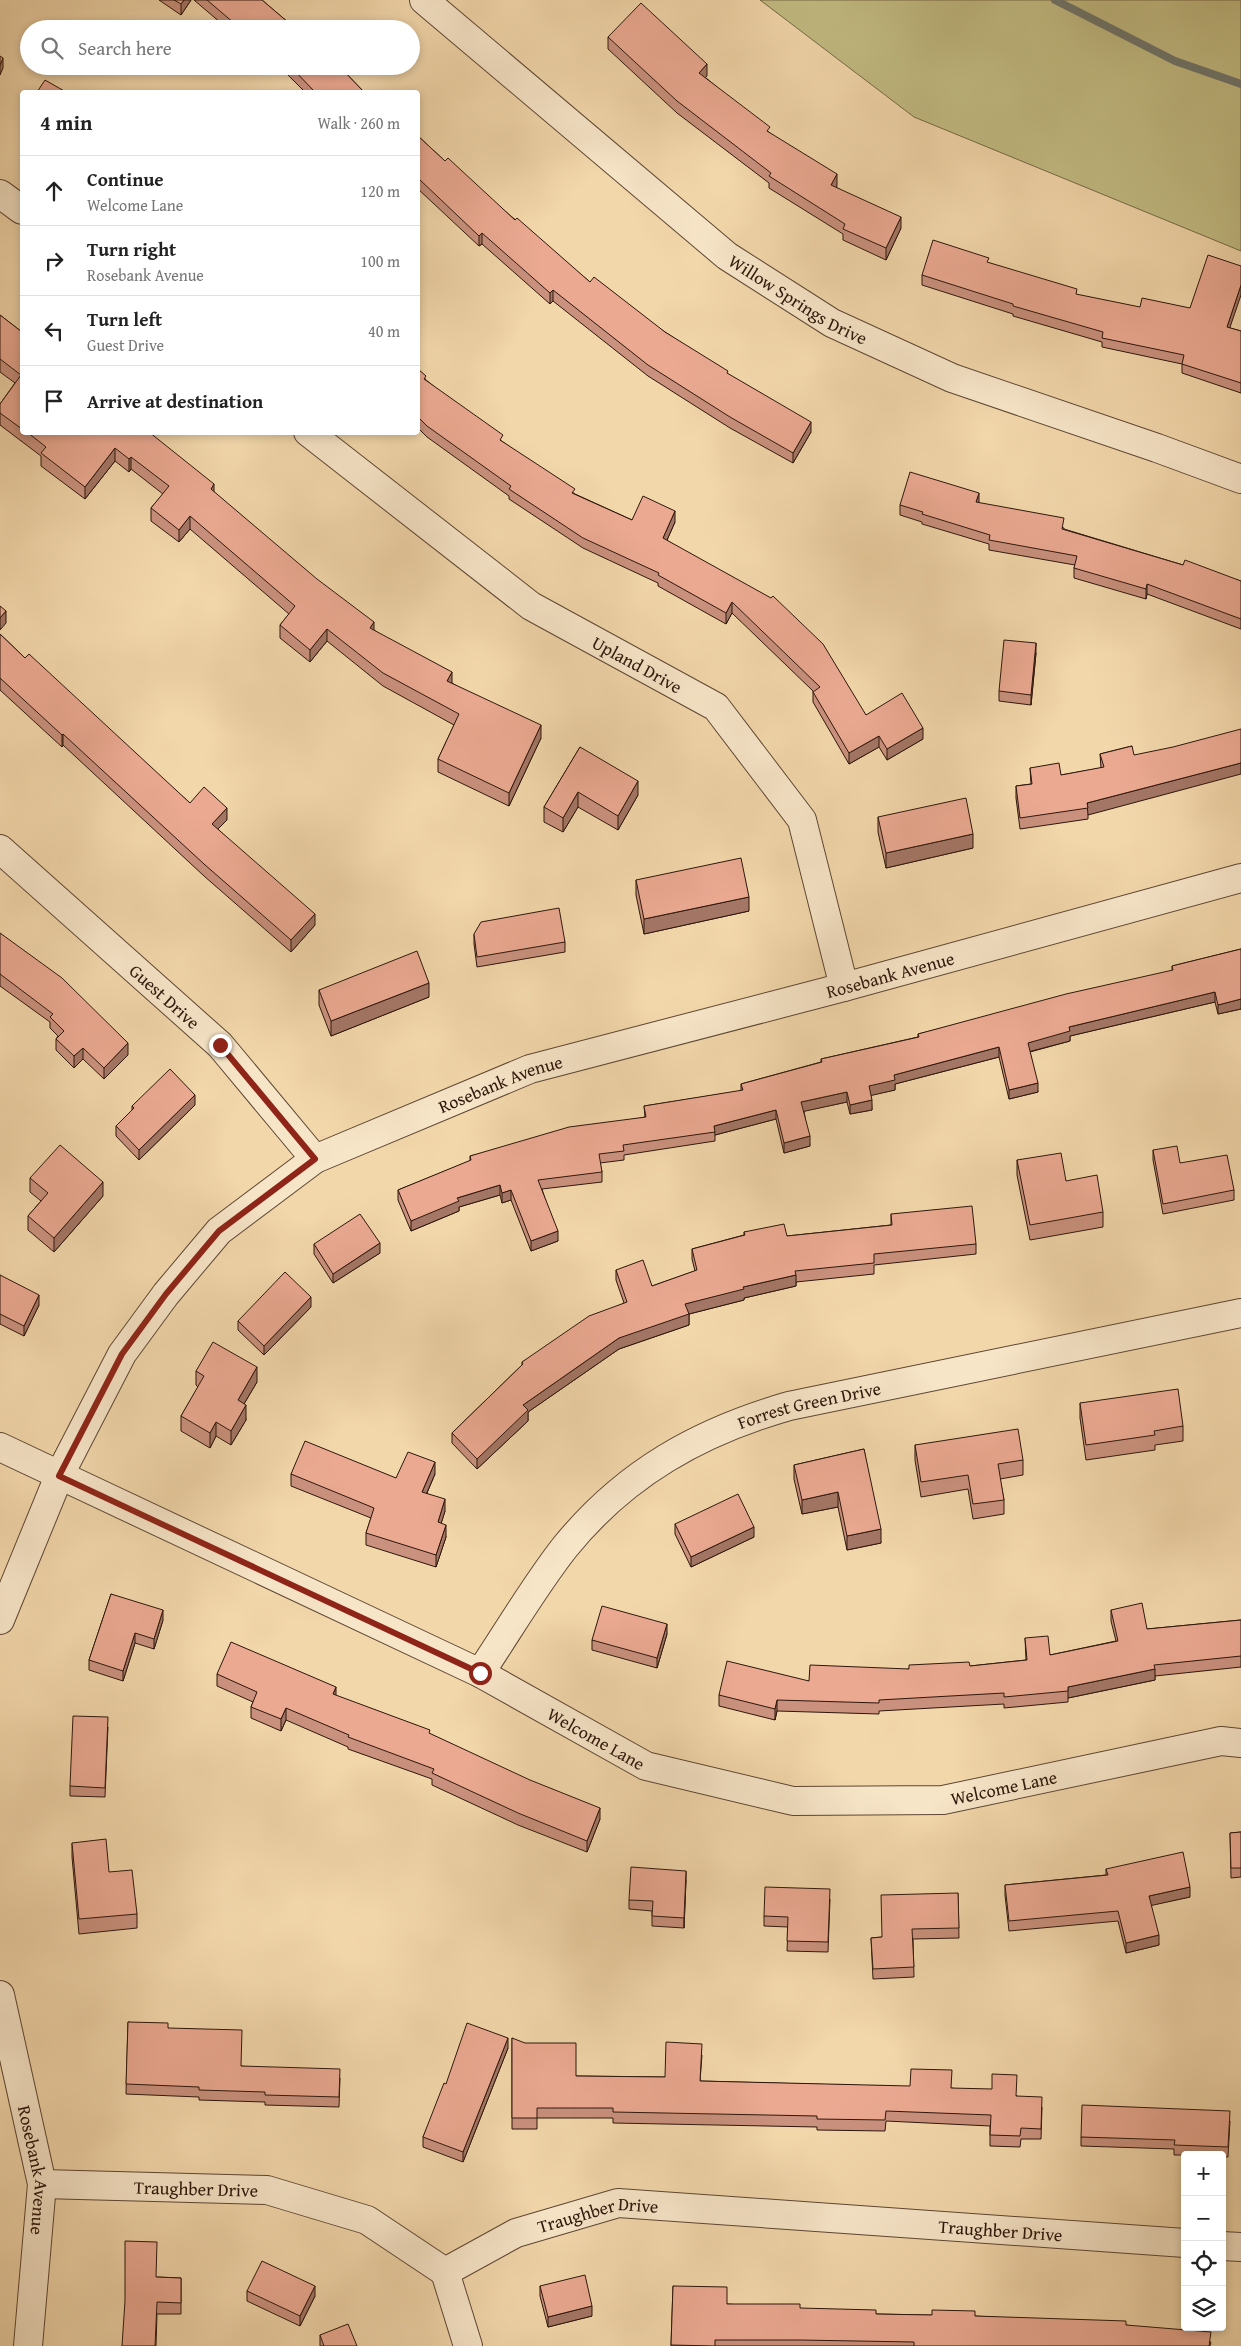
<!DOCTYPE html>
<meta charset="utf-8">
<style>
:root{--surface:#fff;--page:#f2f2f2;--text:#222;--muted:#767676;--line:#e0e0e0}
body{margin:0;font-family:"Gentium Book Plus",serif;background:var(--page);color:var(--text)}
.controls{position:absolute;right:15px;bottom:15px;display:grid;overflow:hidden;border-radius:5px;box-shadow:0 2px 8px #0003}
.controls button{width:45px;height:45px;display:grid;place-items:center;padding:0;border:0;border-bottom:1px solid var(--line);background:var(--surface);color:var(--text);font:25px sans-serif}
.stop{position:absolute;width:15px;height:15px;margin:-11px;border:4px solid #8f2418;border-radius:50%;background:#fff}
.stop.end{background:#8f2418;border-color:#fff;box-shadow:0 1px 5px #0008}
.list{margin:0;padding:0;list-style:none}
h2{display:flex;justify-content:space-between;align-items:center;height:65px;margin:0;padding:0 20px;font-size:21px}
h2 small{font-size:16px;font-weight:400;color:var(--muted)}
.list li{display:grid;grid-template-columns:32px 1fr auto;gap:15px;align-items:center;box-sizing:border-box;height:70px;padding:0 20px;border-top:1px solid var(--line)}
.list b{display:block;font-size:19px;white-space:nowrap}
.list p{margin:0;font-size:16px;white-space:nowrap;color:var(--muted)}
.list em{font-size:16px;font-style:normal;color:var(--muted)}
.icon{flex:none;width:28px;height:28px;fill:none;stroke:currentColor;stroke-width:2;stroke-linecap:round;stroke-linejoin:round}
.map{position:relative;flex:none;width:1241px;height:2346px;overflow:hidden}
.search{position:absolute;background:var(--surface);box-shadow:0 2px 8px #0003;left:20px;top:20px;width:400px;height:55px;display:flex;align-items:center;gap:12px;box-sizing:border-box;padding:0 18px;border-radius:28px;color:var(--muted);font-size:19px}
.panel{position:absolute;background:var(--surface);box-shadow:0 2px 8px #0003;left:20px;top:90px;width:400px;height:345px;border-radius:5px}
.map>svg:first-child{display:block}
</style>
<div class="map">
<svg width="1241" height="2346" viewBox="0 0 1241 2346">
<rect width="100%" height="100%" fill="#f2d7ab"/>
<filter id="stains"><feTurbulence type="fractalNoise" baseFrequency=".004" numOctaves="4"/><feColorMatrix values="0 0 0 0 .2 0 0 0 0 .09 0 0 0 0 .02 0 0 0 .5 -.17"/></filter>
<radialGradient id="worn" r=".72"><stop offset=".6" stop-color="#630" stop-opacity="0"/><stop offset="1" stop-color="#630" stop-opacity=".3"/></radialGradient>
<path fill="#c2bc83" stroke="#786947" d="M760,0H1241V251L914,117Z"/>
<g fill="none" stroke-linecap="round" stroke-linejoin="round">
<path stroke="#70776d" stroke-width="8" d="M1055,0L1175,61L1241,84"/>
<defs>
<g id="minor">
<path id="s1" d="M424,0L727,256L832,323L952,378L1157,448L1241,479"/>
<path d="M0,194L22,210"/>
<path id="s2" d="M308,432L531,606L716,707L802,820L844,987"/>
<path id="s3" d="M0,849L220,1045L315,1159"/>
<path id="s4" d="M0,1447L480,1673L646,1766L793,1801L943,1800L1221,1741L1241,1743"/>
<path id="s5" d="M0,1620L59,1476L122,1354L166,1294L219,1231L315,1159L530,1069L844,987L1241,878"/>
<path id="s6" d="M480,1673C507,1633 535,1585 565,1547C625,1473 699,1432 789,1406L1241,1313"/>
<path id="s7" d="M0,1995L42,2184L28,2346"/>
<path id="s8" d="M42,2184L267,2190L367,2220L445,2272L516,2233L618,2203L1185,2243"/>
<path d="M1222,2246L1241,2247"/>
<path d="M445,2272L468,2346"/>
</g>
</defs>
<use href="#minor" stroke="#5e4633" stroke-width="30"/>
<use href="#minor" stroke="#f7e5c8" stroke-width="28"/>
</g>
<path fill="#ca917e" stroke="#2d160b" d="M159,0H191L181,15Z
M194,0H262L296,29H228Z
M608,37L707,76L705,77L770,133L837,186L836,187L901,228L886,260L843,240V234L769,188V183L677,113L608,49Z
M279,66H339L364,92H305Z
M418,136L445,161L590,282L728,374L811,432L793,463L730,428L648,376L553,301L550,304L482,244L479,246L418,189Z
M989,263L1077,295L1230,328L1241,331V393L1182,373V364L1102,347V342L1013,316V314L922,285V275Z
M0,315L22,332V432H149L214,492L374,630L452,683L541,738L509,806L438,772V759L454,725L383,686L327,641L310,662L280,638V625L289,614L190,529L179,542L151,521V508L163,494L131,469L129,472L115,461L85,499L41,466V456L0,425V404L15,383L0,372Z
M418,369L426,380L503,442L575,494L632,520L675,522L667,540L866,715L923,739L887,760L879,747L849,764L813,702V691L732,613L726,624L658,586V583L583,548L509,499V496L427,437L418,428Z
M979,503L1064,528V529L1183,565L1241,581V629L1147,594L1146,599L1074,578V568L1075,565L989,550V544L922,524V522L900,515V505Z
M0,634L25,658L190,803L227,820L218,829L315,925L291,952L204,876L63,745L62,747L0,690Z
M1036,653L1031,705L999,701V691Z
M1132,746L1088,815V819L1020,829L1016,798V786L1031,784L1030,768L1061,775L1101,768L1100,754Z
M580,747L638,795L618,830L578,807L563,832L544,822V807Z
M878,817L973,848L886,868L878,832Z
M636,880L749,911L644,934L636,895Z
M0,933L128,1055L104,1079L83,1059L74,1068L56,1050V1039L58,1036L50,1028V1022L0,986Z
M474,934L565,942V952L477,967L474,944Z
M1241,949V1009L1218,1014L1215,1002L1070,1036V1041L1030,1052L1038,1092L1009,1099L999,1057L895,1084V1090L871,1095L872,1110L850,1114L847,1102L804,1111L810,1146L784,1153L776,1119L715,1135V1141L624,1155V1160L600,1163L602,1172V1182L542,1189L558,1241L531,1251L511,1200L502,1203L500,1195L459,1207V1211L411,1231L398,1200V1190L470,1161V1156L645,1117L644,1106L741,1091V1084L821,1062V1059L918,1037V1034L1172,971V966Z
M319,990L429,997L331,1036L319,1005Z
M195,1105L139,1160L116,1136V1126L132,1111V1106Z
M1153,1150L1234,1190V1200L1163,1214L1153,1160Z
M1017,1160L1066,1181L1103,1212V1227L1030,1240L1017,1175Z
M30,1178L103,1196L54,1252L28,1230V1216L41,1201L30,1192Z
M891,1214L976,1244V1254L874,1265V1274L796,1282V1286L744,1298V1300L689,1314V1325L619,1349L528,1412V1421L477,1469L452,1443V1433L522,1365V1362L624,1303L616,1280V1270L652,1286L695,1271L692,1259V1249L744,1235V1232L787,1236L891,1225Z
M314,1244L380,1253L333,1283L314,1254Z
M0,1275L39,1305L24,1336L0,1324Z
M311,1307L264,1355L238,1330V1321Z
M196,1371L257,1382L244,1404L246,1420L231,1445L216,1436L210,1448L181,1431V1416L198,1387L196,1385Z
M1080,1403L1183,1426V1441L1155,1445V1450L1086,1460L1080,1418Z
M915,1445L1023,1460V1475L1000,1479L1004,1500V1514L973,1519L968,1489L921,1497L915,1460Z
M864,1449L881,1543L847,1550L838,1507L802,1514L794,1479V1465Z
M291,1474L396,1478L435,1474L427,1493L445,1511L441,1523L446,1537L436,1567L366,1545V1533L371,1518L291,1486Z
M675,1524L754,1537L691,1567L675,1534Z
M111,1594L163,1620L154,1649L135,1643L123,1681L89,1670V1660Z
M1111,1610L1147,1629L1241,1620V1667L1155,1676V1680L1068,1698V1702L1004,1708V1704L879,1711V1714L777,1711L775,1720L719,1706V1695L809,1681L909,1669L970,1666L1026,1660L1025,1638L1050,1655L1116,1641L1111,1621Z
M667,1634L657,1668L592,1650V1640Z
M217,1674L336,1696L430,1734L600,1819L587,1852L518,1825L432,1785V1779L348,1749V1747L286,1720L281,1731L251,1718V1707L253,1702L217,1686Z
M108,1727L105,1797L70,1796V1786Z
M1241,1832V1877L1231,1878L1230,1833Z
M72,1843L109,1872L137,1914V1928L79,1934L72,1857Z
M1106,1869L1190,1897L1151,1905L1159,1945L1126,1953L1118,1921L1009,1931L1005,1895V1885L1106,1875Z
M686,1880L684,1928L652,1926V1911L629,1909V1900Z
M958,1893L959,1938L913,1939L914,1977L873,1979L871,1938L882,1937Z
M830,1899L828,1952L787,1951L788,1927L764,1926V1916Z
M128,2022L168,2028L241,2066L340,2078L339,2107L265,2105V2102L199,2100V2097L126,2094Z
M512,2038L576,2076L665,2077L702,2055L700,2081L951,2088L1017,2096L1042,2107L1041,2139H1021L1020,2147L990,2146V2126L886,2121L885,2131L817,2130V2127L613,2123V2118H537V2129H512Z
M508,2048L463,2162L423,2147V2137L446,2084Z
M1230,2121L1228,2157H1222V2155H1174V2149L1081,2146V2137Z
M157,2277L181,2278V2314H157L156,2346H122Z
M540,2286L592,2316L548,2327L540,2296Z
M673,2286L727,2304L876,2314L975,2316L1126,2325L1211,2342L1210,2346H671Z
M247,2291L315,2296L300,2326L247,2301Z
M320,2335L357,2346H320Z"/>
<path fill="#a47666" stroke="#2d160b" d="M184,0H191L181,15V4Z
M3,58V68L0,75V65Z
M707,64V76L699,84V73Z
M837,174V186L831,196V185Z
M901,217V228L886,260V248Z
M482,233V244L479,246V236Z
M1241,285V295L1227,336V327Z
M553,290V301L550,304V293Z
M811,422V432L793,463V453Z
M115,448V461L85,499V487Z
M131,457V469L129,472V459Z
M214,484V497L211,489Z
M979,493V503L976,502Z
M675,511V522L663,549V538Z
M190,516V529L179,542V530Z
M1147,584V594L1146,599V589Z
M732,602V613L726,624V613Z
M6,611V623L0,630V618Z
M374,622V635L370,628Z
M327,629V641L310,662V650Z
M1036,643V653L1031,705V695Z
M452,672V684L447,681Z
M541,725V738L509,806V793Z
M923,728V739L887,760V749Z
M63,734V745L62,747V735Z
M879,736V747L849,764V753Z
M1241,763V774L1088,815L1087,803Z
M638,781V795L618,830V816Z
M578,792V807L563,832V818Z
M227,808V820L212,835V824Z
M973,834V848L886,868V853Z
M749,897V911L644,934V919Z
M315,914V925L291,952V940Z
M429,983V997L331,1036V1021Z
M1215,992V1002L1070,1036V1041L1028,1052V1043L1069,1027Z
M1241,999V1009L1218,1014V1005Z
M128,1043V1055L104,1079V1068Z
M999,1047V1057L895,1084V1090L869,1096V1086L894,1075Z
M83,1048V1059L74,1068V1056Z
M1038,1083V1092L1009,1099V1090Z
M847,1092V1102L801,1112V1102Z
M195,1095V1105L139,1160V1150Z
M872,1100V1110L850,1114V1105Z
M776,1110V1119L715,1135L714,1126Z
M810,1136V1146L784,1153V1143Z
M103,1182V1196L54,1252V1238Z
M500,1185V1195L459,1207V1211L411,1231V1221L457,1198Z
M511,1190V1200L502,1203V1193Z
M558,1231V1241L531,1251V1241Z
M380,1243V1253L333,1283V1274Z
M796,1275V1286L744,1298V1300L689,1314V1325L619,1349L528,1412V1421L477,1469V1459L523,1405L619,1338L685,1304L743,1287Z
M39,1295V1305L24,1336V1326Z
M311,1297V1307L264,1355V1346Z
M257,1367V1382L238,1414V1400Z
M246,1405V1420L231,1445V1431Z
M216,1422V1436L210,1448V1433Z
M435,1462V1474L422,1504V1492Z
M838,1492V1507L802,1514V1500Z
M445,1499V1511L438,1534V1522Z
M446,1525V1537L436,1567V1555Z
M754,1527V1537L691,1567V1557Z
M881,1529V1543L847,1550V1536Z
M163,1610V1620L154,1649V1639Z
M667,1624V1634L657,1668V1658Z
M135,1633V1643L123,1681V1671Z
M1155,1669V1680L1068,1698V1687Z
M336,1687V1699L333,1694Z
M777,1700V1711L775,1720V1709Z
M286,1708V1720L281,1731V1719Z
M600,1808V1819L587,1852V1841Z
M686,1871V1880L684,1928V1918Z
M1190,1887V1897L1149,1906V1896Z
M1159,1935V1945L1126,1953V1943Z
M508,2038V2048L463,2162V2152Z
M315,2286V2296L300,2326V2316Z
M592,2306V2316L548,2327V2317Z"/>
<path fill="#eba992" stroke="#2d160b" d="M174,0H184L181,4Z
M207,0H262L296,29H241Z
M641,3L707,64L699,73L770,127L767,131L837,174L831,185L901,217L886,248L843,229L845,224L769,176L771,173L677,101L608,37Z
M0,56L3,58L0,65Z
M290,66H339L364,92H315Z
M45,80L66,92H37Z
M418,136L445,161L448,158L515,220L517,218L590,282L594,277L665,332L728,371L727,373L811,422L793,453L730,417L648,365L553,290L550,293L482,233L479,236L418,178Z
M933,240L989,258L987,262L1077,289L1076,294L1140,307L1142,298L1190,308L1208,255L1241,266V285L1227,327L1241,331V383L1182,364L1184,355L1102,338L1103,332L1013,306V304L922,275Z
M0,315L22,332V429L0,413V404L21,375L0,359Z
M418,369L426,376L424,379L503,435L500,440L575,489L572,493L632,520L643,496L675,511L663,538L771,598L773,596L823,644L866,715L902,693L923,728L887,749L879,736L849,753L813,692L820,687L732,602L726,613L658,575L659,573L583,538L509,489L511,486L427,426L418,417Z
M27,432H149L214,484L211,489L317,579L374,622L370,628L452,672L447,681L541,725L509,793L438,759L459,714L383,673L327,629L310,650L280,625L295,606L190,516L179,530L151,508L169,486L131,457L129,459L115,448L85,487L41,453L46,447Z
M910,472L979,493L976,502L1064,518L1062,529L1183,565L1185,560L1241,581V619L1147,584L1146,589L1074,568L1077,556L989,540L990,535L922,514L923,512L900,505Z
M0,606L6,611L0,618Z
M0,634L25,658L29,654L190,803L204,787L227,808L212,824L315,914L291,940L204,864L63,734L62,735L0,678Z
M1004,640L1036,643L1031,695L999,691Z
M1241,729V763L1087,803L1088,808L1020,818L1016,786L1032,784L1030,768L1059,763L1061,775L1104,767L1100,754L1132,746L1134,755L1173,747Z
M580,747L638,781L618,816L578,792L563,818L544,807Z
M966,798L973,834L886,853L878,817Z
M741,858L749,897L644,919L636,880Z
M559,908L565,942L477,957L474,934L481,922Z
M0,933L62,978L128,1043L104,1068L83,1048L74,1056L56,1039L64,1031L50,1017L53,1014L0,974Z
M1241,949V999L1218,1005L1215,992L1069,1027L1070,1031L1028,1043L1038,1083L1009,1090L999,1047L894,1075L895,1080L869,1086L872,1100L850,1105L847,1092L801,1102L810,1136L784,1143L776,1110L714,1126L715,1132L623,1145L624,1151L599,1154L602,1172L538,1180L558,1231L531,1241L511,1190L502,1193L500,1185L457,1198L459,1201L411,1221L398,1190L471,1160L470,1156L569,1127L646,1117L644,1106L743,1090L741,1084L822,1062L821,1059L919,1037L918,1034L1066,994L1173,970L1172,966Z
M417,951L429,983L331,1021L319,990Z
M170,1069L195,1095L139,1150L116,1126L134,1108L132,1106Z
M60,1145L103,1182L54,1238L28,1216L48,1193L30,1178Z
M1177,1146L1180,1163L1227,1155L1234,1190L1163,1204L1153,1150Z
M1061,1153L1066,1181L1097,1175L1103,1212L1030,1225L1017,1160Z
M972,1206L976,1244L874,1254V1263L795,1271L796,1275L743,1287L744,1289L685,1304L689,1314L619,1338L523,1405L528,1410L477,1459L452,1433L523,1364L522,1362L589,1316L627,1302L616,1270L643,1260L652,1286L697,1270L692,1249L745,1235L744,1232L784,1224L787,1236L892,1225L891,1214Z
M360,1214L380,1243L333,1274L314,1244Z
M285,1272L311,1297L264,1346L238,1321Z
M0,1275L39,1295L24,1326L0,1314Z
M213,1342L257,1367L238,1400L246,1405L231,1431L216,1422L210,1433L181,1416L204,1376L196,1371Z
M1178,1389L1183,1426L1154,1431L1155,1435L1086,1445L1080,1403Z
M1018,1429L1023,1460L998,1464L1004,1500L973,1504L968,1475L921,1482L915,1445Z
M305,1441L396,1478L408,1452L435,1462L422,1492L445,1499L438,1522L446,1525L436,1555L366,1533L374,1508L291,1474Z
M864,1449L881,1529L847,1536L838,1492L802,1500L794,1465Z
M738,1494L754,1527L691,1557L675,1524Z
M111,1594L163,1610L154,1639L135,1633L123,1671L89,1660Z
M1142,1603L1147,1629L1241,1620V1656L1154,1665L1155,1669L1068,1687V1691L1004,1697V1693L879,1700V1703L777,1700L775,1709L719,1695L727,1661L809,1681L810,1665L909,1669V1665L969,1662L970,1666L1027,1660L1025,1638L1048,1636L1050,1655L1118,1641L1111,1610Z
M602,1606L667,1624L657,1658L592,1640Z
M231,1642L336,1687L333,1694L430,1730L429,1733L530,1780L600,1808L587,1841L518,1813L432,1773L434,1769L348,1737L349,1735L286,1708L281,1719L251,1707L257,1692L217,1674Z
M73,1716L108,1717L105,1788L70,1786Z
M1241,1832V1868H1231L1230,1833Z
M106,1839L109,1872L132,1870L137,1914L79,1919L72,1843Z
M1183,1852L1190,1887L1149,1896L1159,1935L1126,1943L1118,1911L1009,1921L1005,1885L1108,1875L1106,1869Z
M631,1867L686,1871L684,1918L652,1916L653,1901L629,1900Z
M765,1887L830,1889L828,1942L787,1941L788,1917L764,1916Z
M958,1893L959,1928L912,1929L914,1967L873,1969L871,1938L882,1937L881,1895Z
M128,2022L168,2023V2028L242,2030L241,2066L340,2069L339,2097L265,2095V2092L199,2090V2087L126,2084Z
M467,2023L508,2038L463,2152L423,2137L444,2083L446,2084Z
M512,2038L525,2043H576V2076L665,2077L666,2042L702,2044L700,2081L910,2086L911,2069L952,2070L951,2088L992,2089V2074L1017,2075L1016,2096L1042,2097L1041,2129L1021,2128L1020,2136L990,2135L991,2115L886,2111L885,2120L817,2119V2116L613,2112V2108H537V2118H512Z
M1082,2105L1230,2111L1228,2147L1174,2145L1175,2140L1081,2137Z
M125,2241L157,2242L156,2277L181,2278V2303L157,2302L155,2346H122L125,2301Z
M262,2261L315,2286L300,2316L247,2291Z
M585,2275L592,2306L548,2317L540,2286Z
M673,2286L727,2287V2304H800V2308L876,2310V2314L932,2315V2310L975,2311V2316L1126,2321V2325L1211,2332L1209,2346H914V2342L800,2340H715V2346L671,2345Z
M348,2324L357,2346H324L320,2335Z"/>
<g fill="none" stroke-linecap="round" stroke-linejoin="round">
<path stroke="#8f2418" stroke-width="6" d="M220,1045L315,1159L219,1231L166,1294L122,1354L59,1476L480,1673"/>
</g>
<g text-anchor="middle" dominant-baseline="central" stroke-width="5" stroke-linejoin="round" paint-order="stroke">
<g font-size="18" fill="#2d160b" stroke="#f7e5c8">
<text stroke="none"><textPath href="#s1" startOffset="480">Willow Springs Drive</textPath></text>
<text stroke="none"><textPath href="#s2" startOffset="404">Upland Drive</textPath></text>
<text stroke="none"><textPath href="#s5" startOffset="1175">Rosebank Avenue</textPath></text>
<text stroke="none"><textPath href="#s3" startOffset="221">Guest Drive</textPath></text>
<text stroke="none"><textPath href="#s5" startOffset="770">Rosebank Avenue</textPath></text>
<text stroke="none"><textPath href="#s6" startOffset="441">Forrest Green Drive</textPath></text>
<text stroke="none"><textPath href="#s4" startOffset="664">Welcome Lane</textPath></text>
<text stroke="none"><textPath href="#s4" startOffset="1084">Welcome Lane</textPath></text>
<text stroke="none"><textPath href="#s7" startOffset="179">Rosebank Avenue</textPath></text>
<text stroke="none"><textPath href="#s8" startOffset="154">Traughber Drive</textPath></text>
<text stroke="none"><textPath href="#s8" startOffset="589">Traughber Drive</textPath></text>
<text stroke="none"><textPath href="#s8" startOffset="994">Traughber Drive</textPath></text>
</g>
</g>
<rect width="100%" height="100%" filter="url(#stains)"/>
<rect width="100%" height="100%" fill="url(#worn)"/>
</svg>
<div class="controls">
<button>+</button>
<button>−</button>
<button><svg class="icon" aria-label="locate" viewBox="0 0 24 24"><circle cx="12" cy="12" r="6"/><path d="M12 2v4M12 18v4M2 12h4M18 12h4"/></svg></button>
<button><svg class="icon" aria-label="layers" viewBox="0 0 24 24"><path d="M12 4l9 5-9 5-9-5zM3 14l9 5 9-5"/></svg></button>
</div>
<div class="stop" style="left:480px;top:1673px"></div>
<div class="stop end" style="left:220px;top:1045px"></div>
<div class="search"><svg class="icon" aria-label="search" viewBox="0 0 24 24"><circle cx="10" cy="10" r="6"/><path d="M15 15l6 6"/></svg>Search here</div>
<section class="panel">
<h2>4 min<small>Walk · 260 m</small></h2>
<ul class="list">
<li><svg class="icon" aria-label="ahead" viewBox="0 0 24 24"><path d="M12 20V5M6 11l6-6 6 6"/></svg><div><b>Continue</b><p>Welcome Lane</p></div><em>120 m</em></li>
<li><svg class="icon" aria-label="right" viewBox="0 0 24 24"><path d="M7 20v-9h11M14 6l5 5-5 5"/></svg><div><b>Turn right</b><p>Rosebank Avenue</p></div><em>100 m</em></li>
<li><svg class="icon" aria-label="left" viewBox="0 0 24 24"><path d="M17 20v-9H6M10 6l-5 5 5 5"/></svg><div><b>Turn left</b><p>Guest Drive</p></div><em>40 m</em></li>
<li><svg class="icon" aria-label="arrive" viewBox="0 0 24 24"><path d="M6 21V4h12l-3 4 3 4H6"/></svg><div><b>Arrive at destination</b></div></li>
</ul>
</section>
</div>
